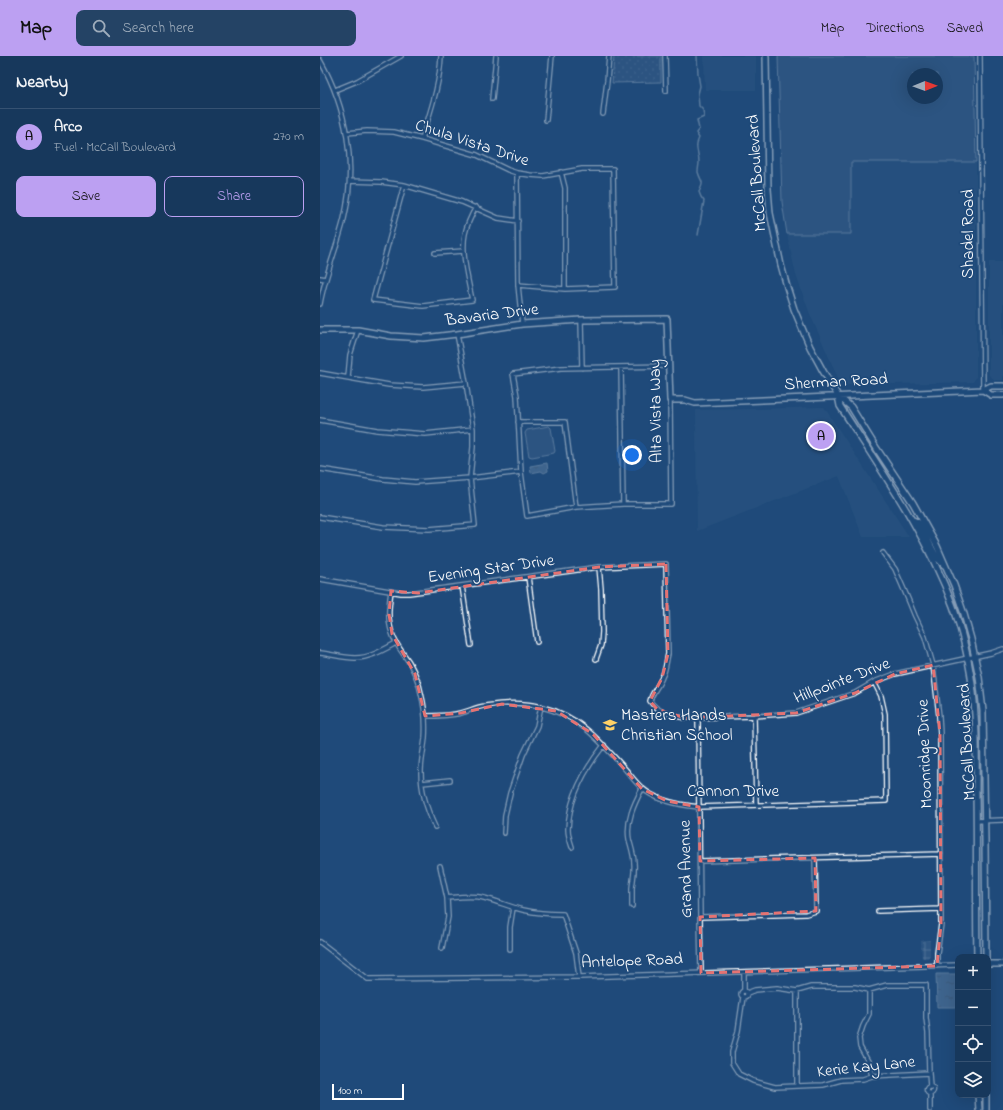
<!DOCTYPE html>
<meta charset="utf-8">
<style>
:root{--surface:#17385c;--page:#244365;--text:#f1f3f6;--muted:#9eacbb;--line:#365272;--accent:#bca0f2}
body{margin:0;font-family:"Indie Flower",sans-serif;background:var(--page);color:var(--text)}
.controls{position:absolute;right:12px;bottom:12px;display:grid;overflow:hidden;border-radius:8px;box-shadow:0 4px 16px #0002}
.controls button{width:36px;height:36px;display:grid;place-items:center;padding:0;border:0;border-bottom:1px solid var(--line);background:var(--surface);color:var(--text);font:20px sans-serif}
.compass{position:absolute;left:587px;top:12px;width:36px;height:36px;border-radius:50%;background:var(--surface);box-shadow:0 4px 16px #0002;rotate:89deg}
.scale{position:absolute;left:12px;bottom:10px;width:72px;box-sizing:border-box;padding-left:4px;border:2px solid #fff;border-top:0;font-size:11px;line-height:14px;white-space:nowrap;color:#fff;-webkit-text-stroke:3px #1f4a7a;paint-order:stroke}
.you{position:absolute;left:312px;top:399px;width:14px;height:14px;margin:-10px;border:3px solid #fff;border-radius:50%;background:#1a73e8;box-shadow:0 0 0 6px #1a73e833}
.badge{display:grid;place-items:center;width:26px;height:26px;border-radius:50%;background:var(--accent);color:#111;font-size:13px;font-weight:700}
.pin{position:absolute;translate:-50% -50%;border:2px solid #fff;box-shadow:0 1px 4px #0006}
.list{margin:0;padding:0;list-style:none}
h2{display:flex;justify-content:space-between;align-items:center;height:52px;margin:0;padding:0 16px;font-size:17px}
h2 small{font-size:13px;font-weight:400;color:var(--muted)}
.list li{display:grid;grid-template-columns:26px 1fr auto;gap:12px;align-items:center;box-sizing:border-box;height:56px;padding:0 16px;border-top:1px solid var(--line)}
.list b{display:block;font-size:15px;white-space:nowrap}
.list p{margin:0;font-size:13px;white-space:nowrap;color:var(--muted)}
.list em{font-size:13px;font-style:normal;color:var(--muted)}
.actions{display:flex;gap:8px;padding:12px 16px}
.actions a{flex:1;padding:9px 0;border:1px solid var(--accent);border-radius:8px;text-align:center;font-size:14px;color:var(--accent)}
.actions .main{background:var(--accent);color:#111}
.icon{flex:none;width:22px;height:22px;fill:none;stroke:currentColor;stroke-width:2;stroke-linecap:round;stroke-linejoin:round}
.map{position:relative;flex:none;width:683px;height:1054px;overflow:hidden}
header{display:flex;align-items:center;gap:24px;box-sizing:border-box;height:56px;padding:0 20px;background:var(--accent);color:#111}
header strong{font-size:19px}
nav{display:flex;gap:22px;margin-inline-start:auto;font-size:14px}
.search{width:280px;height:36px;background:var(--page);display:flex;align-items:center;gap:10px;box-sizing:border-box;padding:0 14px;border-radius:8px;color:var(--muted);font-size:15px}
main{display:flex}
aside{flex:1;background:var(--surface)}
.map>svg:first-child{display:block}
</style>
<header>
<strong>Map</strong>
<div class="search"><svg class="icon" aria-label="search" viewBox="0 0 24 24"><circle cx="10" cy="10" r="6"/><path d="M15 15l6 6"/></svg>Search here</div>
<nav><a>Map</a><a>Directions</a><a>Saved</a></nav>
</header>
<main>
<aside>
<h2>Nearby<small></small></h2>
<ul class="list">
<li><span class="badge">A</span><div><b>Arco</b><p>Fuel · McCall Boulevard</p></div><em>270 m</em></li>
</ul>
<div class="actions"><a class="main">Save</a><a>Share</a></div>
</aside>
<div class="map">
<svg width="683" height="1054" viewBox="0 0 683 1054">
<defs>
<pattern id="industrial-grid" width="8" height="8" patternUnits="userSpaceOnUse"><rect width="8" height="8" fill="#2e5683"/><path d="M0 4h8M4 0v8" fill="none" stroke="#4d6f96"/></pattern>
<pattern id="park-dots" width="8" height="8" patternUnits="userSpaceOnUse"><rect width="8" height="8" fill="#3c618b"/><path d="M2 2h.1M6 6h.1" fill="none" stroke="#59799c" stroke-width="1.8" stroke-linecap="round"/></pattern>
<pattern id="water-ripples" width="26" height="14" patternUnits="userSpaceOnUse"><rect width="26" height="14" fill="#6583a4"/><path d="M2 4q2-2 4 0t4 0M15 11q2-2 4 0t4 0" fill="none" stroke="#5b6d81"/></pattern>
</defs>
<rect width="100%" height="100%" fill="#1f4a7a"/>
<filter id="ink" filterUnits="userSpaceOnUse"><feTurbulence type="fractalNoise" baseFrequency=".025" numOctaves="2"/><feDisplacementMap in="SourceGraphic" scale="8" xChannelSelector="R" yChannelSelector="G"/><feConvolveMatrix kernelMatrix="1 2 1 2 8 2 1 2 1" color-interpolation-filters="sRGB"/></filter>
<g filter="url(#ink)">
<path fill="#2e5683" d="M384,0H436V34H385Z
M530,106H656V321L653,326L524,329L519,324L490,258L476,219L467,178H531Z
M669,206H683V324H675L669,319Z
M504,351L589,481H543L519,420L377,475L376,354L441,353Z"/>
<path fill="url(#industrial-grid)" d="M610,884V899L608,902H602L601,885Z"/>
<path fill="#3c618b" stroke="#9eb0c5" fill-rule="evenodd" d="M458,0H654L656,106H531V178H467L462,146ZM593,18H617V42H593Z
M229,370L231,372L235,395L234,397L212,401L209,400L205,377L207,374Z"/>
<path fill="url(#park-dots)" stroke="#9eb0c5" d="M294,0H341V26L292,27Z"/>
<path fill="url(#water-ripples)" stroke="#a3b5c8" d="M227,407L228,415L224,417L221,415L211,417L210,410Z
M616,918H638V951H617Z"/>
<g fill="none" stroke-linecap="round" stroke-linejoin="round">
<path stroke="#a3b5c8" stroke-width="1.5" d="M377,0L378,18L380,30L378,38L379,50L383,54L384,61L377,64L379,73L376,77L379,82C374,92 379,96 379,106C379,110 378,112 378,116C381,127 385,124 379,136L381,141L384,145L378,179"/>
<defs>
<path id="street" d="M345,0L346,35
M660,0L663,334
M0,4C27,52 37,109 24,163C17,192 5,219 0,248
M15,34L37,25L81,0
M172,43L176,0
M283,58L287,25L289,0
M226,64L232,0
M27,77L47,75L74,76L102,83L157,99L188,114L197,117L210,119L223,120L262,113H293L295,231L245,233L198,229
M102,83C110,56 120,29 121,0
M241,116L245,132V233
M197,117L198,229L202,268
M30,125L61,126L84,129L142,146L178,162L198,165
M84,129L53,244L103,250L152,244C148,224 141,197 145,178C147,168 151,160 156,151
M115,197L144,195
M0,222L6,223
M261,264L262,312
M349,310L241,312L193,318L197,340L201,416L207,460L256,451L303,448H351L350,344
M301,311L303,448
M0,317L69,329L103,331L146,327
M28,321L30,299L38,274
M0,364L57,374L105,378L153,373
M198,366H245L256,451
M0,413L63,423L95,426L150,422L201,416
M0,461L63,471L109,473L155,469L150,422L153,391V373L146,327L137,278
M563,497L575,513L588,543L595,560L605,581L613,609L619,660L620,678L621,868L617,897V910
M208,521L217,586
M0,523L81,537H89L279,511L346,508L348,598C346,606 346,614 342,621C339,630 332,636 330,645C337,656 352,660 365,662L434,660L476,657L535,637L554,626L575,618L671,597L683,593
M142,530L151,589
M71,535C69,549 67,563 72,577C75,588 83,597 89,606C94,615 99,626 101,637C105,652 106,667 105,682C104,693 101,704 101,716C101,735 107,754 115,771
M0,597C11,598 23,602 35,602C50,602 63,594 76,587
M276,603L281,589L282,576L281,533L279,511
M105,660C117,660 130,660 141,657C149,655 157,651 165,650C183,647 204,646 222,651C260,660 281,686 306,714C311,720 316,727 322,732C336,745 360,749 379,751L566,745L565,658L561,640L554,626
M434,660L436,749
M378,662L380,861L381,917
M102,727L130,724
M656,765L683,764
M184,777L185,759L190,737L203,699L217,670L221,650
M252,791C250,785 248,779 248,773C249,741 265,713 284,689
M380,805L621,798
M120,810L127,842L128,861L122,892
M127,842C139,841 152,839 164,842C177,845 190,851 203,854C216,857 230,858 243,858L256,897L259,921
M312,850C312,844 312,838 312,832C313,823 315,815 314,807C314,799 311,791 309,783C306,765 314,748 322,733
M558,855L621,853
M380,861L486,858L496,855L495,802
M0,886L48,923L259,921L638,909
M190,893V871L193,852
M549,934V958L543,970L539,982L540,991L549,1007L552,1020
M421 938a3 3 0 1 1 6 0a3 3 0 1 1-6 0Z
M424,935V916
M477,935V1030
M423,941L418,975L412,996V1007L419,1018L433,1025L455,1031L477,1030L503,1029L521,1024L543,1023L552,1020L609,1017L608,977L606,962V929H567L549,934L535,931H491L477,935L457,932L435,934L427,937
M609,1017L610,1031
M606.5 1034a3.5 3.5 0 1 1 7 0a3.5 3.5 0 1 1-7 0Z
M610,1037V1054"/>
<path id="secondary" d="M446,0L448,133L450,157L461,209L467,231L474,253L490,291L503,315L518,340L531,351L557,393L593,447L608,474L617,490L634,529L644,558L651,583L659,621L663,655L665,784L666,901
M0,274H38L71,280L104,282L137,278L202,268L261,264L347,263L350,344H365L375,347L663,334L671,330H683
M663,334L671,339H683
M518,340L520,350C561,414 606,477 633,550C645,584 653,622 655,659C657,685 656,711 656,738C657,792 656,847 657,901
M593,464L599,467L617,502L624,509
M668,908H683
M658,1039L659,1054
M666,1039V1054"/>
</defs>
<use href="#street" stroke="#fff" stroke-width="6"/>
<use href="#secondary" stroke="#fff" stroke-width="8"/>
<use href="#street" stroke="#1f4a7a" stroke-width="3.5"/>
<use href="#secondary" stroke="#1f4a7a" stroke-width="5"/>
</g>
</g>
<path d="M0 0H683V1054H0ZM346,508L348,598L342,622L330,645L337,653L365,662L476,657L535,637L575,618L613,609L620,678L621,868L617,910L381,917L380,861L496,855L495,802L380,805L379,751L347,745L322,733L273,678L236,655L182,648L141,657L105,660L95,618L72,578L69,558L71,535L98,537L279,511Z" fill="#1f4a7a" fill-opacity=".55" fill-rule="evenodd"/>
<path fill="none" stroke="#e47373" stroke-width="3" stroke-dasharray="8 5" stroke-linejoin="round" d="M346,508L348,598L342,622L330,645L337,653L365,662L476,657L535,637L575,618L613,609L620,678L621,868L617,910L381,917L380,861L496,855L495,802L380,805L379,751L347,745L322,733L273,678L236,655L182,648L141,657L105,660L95,618L72,578L69,558L71,535L98,537L279,511Z"/>
<defs>
<symbol id="school-bare" viewBox="-9 -9 18 18"><path d="M0-5L7-2L0 1L-7-2ZM-4 1L0 2.5L4 1V4Q0 6-4 4Z" fill="#ffd166" stroke="#1f4a7a" stroke-width="2.5" paint-order="stroke"/></symbol>
</defs>
<g fill-rule="evenodd">
<use href="#school-bare" x="280" y="659" width="20" height="20"/>
</g>
<g text-anchor="middle" dominant-baseline="central" stroke-width="3.5" stroke-linejoin="round" paint-order="stroke">
<g font-size="17" fill="#fff" stroke="#1f4a7a">
<text transform="translate(152 87) rotate(18)">Chula Vista Drive</text>
<text transform="translate(437 117) rotate(-94)">McCall Boulevard</text>
<text transform="translate(648 178) rotate(-90)">Shadel Road</text>
<text transform="translate(172 259) rotate(-7)">Bavaria Drive</text>
<text transform="translate(516 326) rotate(-3)">Sherman Road</text>
<text transform="translate(336 355) rotate(-91)">Alta Vista Way</text>
<text transform="translate(171 513) rotate(-8)">Evening Star Drive</text>
<text transform="translate(522 625) rotate(-21)">Hillpointe Drive</text>
<text transform="translate(647 686) rotate(-93)">McCall Boulevard</text>
<text transform="translate(605 698) rotate(-92)">Moonridge Drive</text>
<text x="413" y="735">Cannon Drive</text>
<text transform="translate(366 813) rotate(-91)">Grand Avenue</text>
<text transform="translate(312 905) rotate(-2)">Antelope Road</text>
<text transform="translate(546 1011) rotate(-6)">Kerie Kay Lane</text>
</g>
<g font-size="17" fill="#fff" stroke="#1f4a7a" text-anchor="start">
<text x="301" y="659">Masters Hands<tspan x="301" dy="20">Christian School</tspan></text>
</g>
</g>
</svg>
<div class="controls">
<button>+</button>
<button>−</button>
<button><svg class="icon" aria-label="locate" viewBox="0 0 24 24"><circle cx="12" cy="12" r="6"/><path d="M12 2v4M12 18v4M2 12h4M18 12h4"/></svg></button>
<button><svg class="icon" aria-label="layers" viewBox="0 0 24 24"><path d="M12 4l9 5-9 5-9-5zM3 14l9 5 9-5"/></svg></button>
</div>
<svg class="compass" viewBox="-18 -18 36 36"><path d="M0-13l5 13h-10z" fill="#e53935"/><path d="M0 13l5-13h-10z" fill="#9eacbb"/></svg>
<div class="scale">100 m</div>
<div class="you"></div>
<div class="pin badge" style="left:501px;top:380px">A</div>
</div>
</main>
